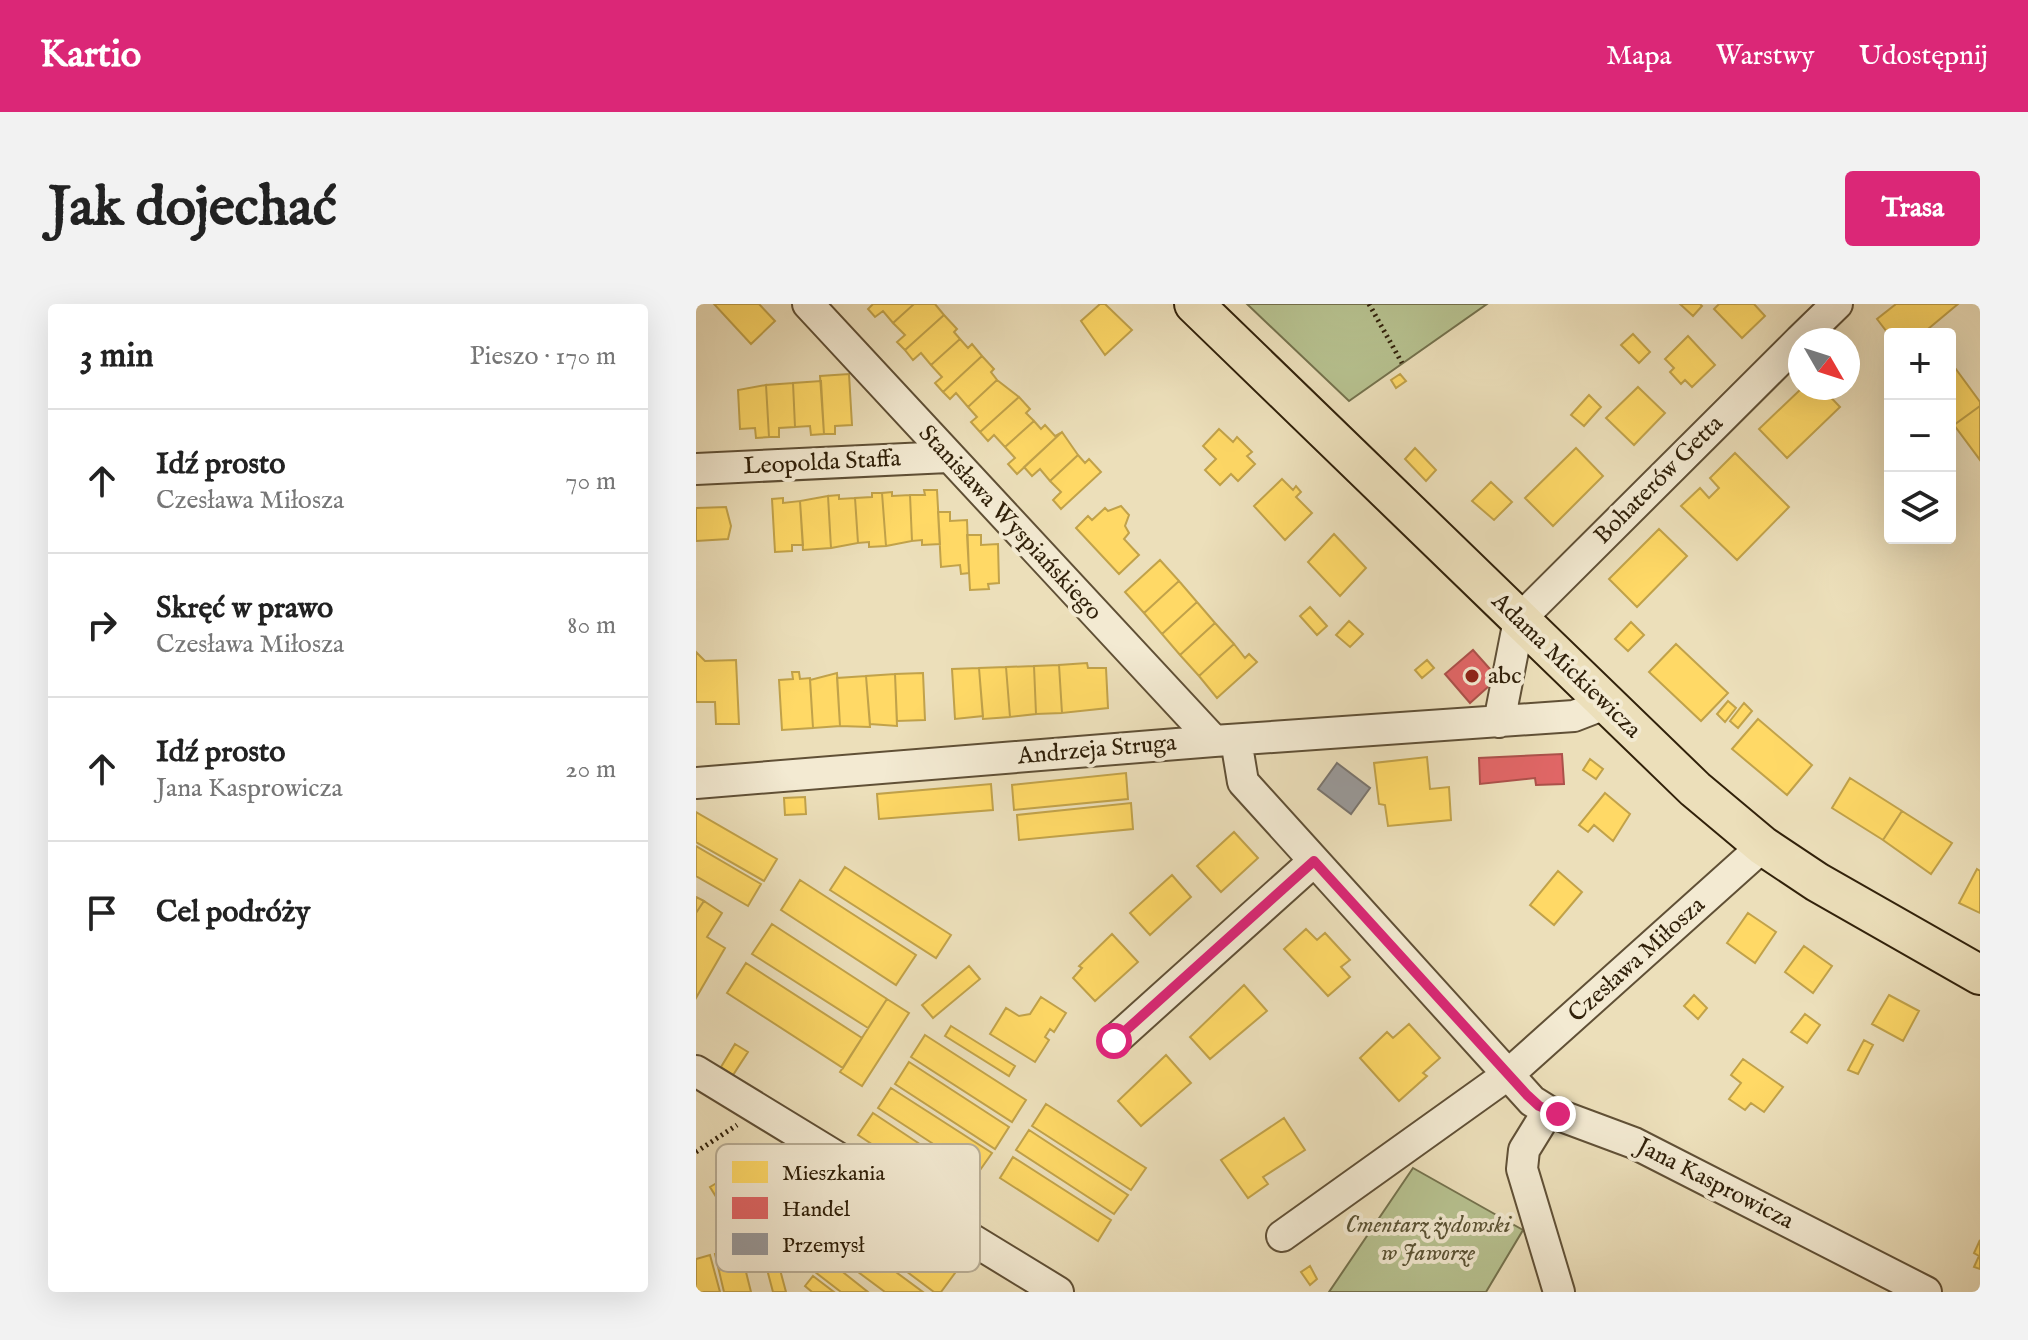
<!DOCTYPE html>
<html lang="pl">
<meta charset="utf-8">
<style>
:root{--surface:#fff;--page:#f2f2f2;--text:#222;--muted:#767676;--line:#e0e0e0;--accent:#db2777}
body{margin:0;font-family:"IM FELL English",serif;background:var(--page);color:var(--text)}
.controls{position:absolute;right:24px;top:24px;display:grid;overflow:hidden;border-radius:8px;box-shadow:0 8px 32px #0002}
.controls button{width:72px;height:72px;display:grid;place-items:center;padding:0;border:0;border-bottom:2px solid var(--line);background:var(--surface);color:var(--text);font:40px sans-serif}
.compass{position:absolute;left:1092px;top:24px;width:72px;height:72px;border-radius:50%;background:var(--surface);box-shadow:0 8px 32px #0002;rotate:129deg}
.stop{position:absolute;width:24px;height:24px;margin:-18px;border:6px solid #db2777;border-radius:50%;background:#fff}
.stop.end{background:#db2777;border-color:#fff;box-shadow:0 2px 8px #0008}
.list{margin:0;padding:0;list-style:none}
h2{display:flex;justify-content:space-between;align-items:center;height:104px;margin:0;padding:0 32px;font-size:34px}
h2 small{font-size:26px;font-weight:400;color:var(--muted)}
.list li{display:grid;grid-template-columns:52px 1fr auto;gap:24px;align-items:center;box-sizing:border-box;height:144px;padding:0 32px;border-top:2px solid var(--line)}
.list b{display:block;font-size:30px;white-space:nowrap}
.list p{margin:0;font-size:26px;white-space:nowrap;color:var(--muted)}
.list em{font-size:26px;font-style:normal;color:var(--muted)}
.icon{flex:none;width:44px;height:44px;fill:none;stroke:currentColor;stroke-width:2;stroke-linecap:round;stroke-linejoin:round}
.map{position:relative;flex:none;width:1284px;height:988px;overflow:hidden;border-radius:8px}
header{display:flex;align-items:center;gap:48px;box-sizing:border-box;height:112px;padding:0 40px;background:var(--accent);color:#fff}
header strong{font-size:38px}
nav{display:flex;gap:44px;margin-inline-start:auto;font-size:28px}
.intro{display:flex;align-items:center;justify-content:space-between;box-sizing:border-box;height:192px;padding:0 48px}
h1{margin:0;font-size:56px}
.button{padding:20px 36px;border-radius:8px;background:var(--accent);color:#fff;font-size:28px;font-weight:700}
main{display:flex;gap:48px;padding:0 48px}
aside{flex:1;background:var(--surface);border-radius:8px;box-shadow:0 8px 32px #0002}
.map>svg:first-child{display:block}
</style>
<header>
<strong>Kartio</strong>
<nav><a>Mapa</a><a>Warstwy</a><a>Udostępnij</a></nav>
</header>
<div class="intro"><h1>Jak dojechać</h1><a class="button">Trasa</a></div>
<main>
<aside>
<h2>3 min<small>Pieszo · 170 m</small></h2>
<ul class="list">
<li><svg class="icon" aria-label="ahead" viewBox="0 0 24 24"><path d="M12 20V5M6 11l6-6 6 6"/></svg><div><b>Idź prosto</b><p>Czesława Miłosza</p></div><em>70 m</em></li>
<li><svg class="icon" aria-label="right" viewBox="0 0 24 24"><path d="M7 20v-9h11M14 6l5 5-5 5"/></svg><div><b>Skręć w prawo</b><p>Czesława Miłosza</p></div><em>80 m</em></li>
<li><svg class="icon" aria-label="ahead" viewBox="0 0 24 24"><path d="M12 20V5M6 11l6-6 6 6"/></svg><div><b>Idź prosto</b><p>Jana Kasprowicza</p></div><em>20 m</em></li>
<li><svg class="icon" aria-label="arrive" viewBox="0 0 24 24"><path d="M6 21V4h12l-3 4 3 4H6"/></svg><div><b>Cel podróży</b></div></li>
</ul>
</aside>
<div class="map">
<svg width="1284" height="988" viewBox="0 0 1284 988">
<rect width="100%" height="100%" fill="#ecdfba"/>
<filter id="stains"><feTurbulence type="fractalNoise" baseFrequency=".0025" numOctaves="4"/><feColorMatrix values="0 0 0 0 .2 0 0 0 0 .09 0 0 0 0 .02 0 0 0 .5 -.17"/></filter>
<radialGradient id="worn" r=".72"><stop offset=".6" stop-color="#630" stop-opacity="0"/><stop offset="1" stop-color="#630" stop-opacity=".3"/></radialGradient>
<path fill="#b7c290" stroke="#74724d" stroke-width="2" d="M551,0H791L653,97Z
M717,864L827,926L790,988H633Z"/>
<path fill="#ffd966" stroke="#c1a24a" stroke-width="2" d="M18,0H63L79,17L55,40Z
M177,0H218L197,19L187,7L179,13L172,5Z
M218,0H239L248,11L209,46L201,38L209,31L197,19Z
M404,0H409L436,26L409,51L385,17Z
M984,0H1004L1006,2L997,12Z
M1023,0H1058L1069,12L1046,34L1018,5Z
M1200,0H1262L1226,30L1194,32L1181,15Z
M248,11L261,25L258,28L264,35L235,61L225,49L217,56L209,46Z
M937,30L954,48L943,59L925,41Z
M992,32L1019,61L996,83L989,76L985,80L974,68L978,64L969,55Z
M264,35L272,44L276,40L286,52L247,88L239,79L246,73L235,61Z
M286,52L298,65L295,68L301,76L272,103L260,89L254,95L247,88Z
M1254,57L1284,98V102L1258,121L1254,116Z
M153,70L156,121L139,122V130H128L124,72Z
M704,70L710,77L700,84L695,76Z
M301,76L323,93L284,128L275,118L281,113L272,103Z
M125,77L128,130L115,131L114,122L99,123L97,79Z
M97,79L99,123L83,124V133H73L70,81Z
M70,81L73,133L60,134L59,124L44,125L42,86Z
M942,83L969,109L938,141L910,114Z
M1106,84H1126L1144,103L1091,154L1063,125Z
M893,91L905,103L888,122L875,111Z
M323,93L334,105L330,109L338,117L309,143L298,131L292,137L284,128Z
M1284,102V156L1258,121Z
M338,117L345,125L349,121L359,132L366,128L321,170L312,160L319,154L309,143Z
M523,125L537,138L541,133L556,148L551,152L559,160L542,177L535,170L524,181L509,166L520,155L507,142Z
M366,128L382,151L354,177L344,165L336,172L328,163Z
M719,144L740,166L730,177L709,155Z
M880,144L907,172L857,222L829,194Z
M1039,149L1093,203L1041,256L985,202L1004,184L1013,194L1023,184L1014,174Z
M382,151L389,159L393,155L405,168L365,205L357,196L365,188L354,177Z
M586,175L597,186L600,182L605,188L600,193L616,209L589,236L558,202Z
M795,178L816,198L798,216L776,197Z
M228,186H241L244,240L226,241V236L216,237L214,191H229Z
M196,188V192L214,191L216,237L190,242L186,189Z
M176,189H186L190,242L173,243V238L162,239L159,194L176,193Z
M143,191V195L159,194L162,239L135,244L132,192Z
M132,192L135,244L107,246L104,197Z
M87,194V199L104,197L107,241H96V247L79,248L76,195Z
M425,202L433,211L429,222L433,229L428,235L443,251L423,270L380,224L392,212L396,216L409,204L412,207Z
M30,203L35,222L32,235L0,237V204Z
M242,208H254V217L271,216L273,269L265,270L264,261L245,263Z
M963,225L991,252L941,303L913,275Z
M638,230L670,264L644,292L612,258Z
M271,231H285V241L302,240L303,279L292,280L293,285L274,286Z
M464,256L483,277L448,309L429,288Z
M483,277L501,298L466,330L448,309Z
M501,298L519,319L484,351L466,330Z
M614,303L631,322L621,331L604,312Z
M653,317L667,330L654,343L640,331Z
M935,318L948,331L932,347L919,335Z
M519,319L538,340L503,372L484,351Z
M538,340L549,354L553,350L561,358L521,394L503,372Z
M980,340L1032,389L1005,417L953,368Z
M0,348L9,357L40,356L43,420H20L19,398H0Z
M731,356L738,364L726,374L719,366Z
M391,359L392,364H410L412,404L366,409L363,361Z
M363,361L366,409L340,410L338,362Z
M338,362L340,410L314,413L310,363Z
M310,363L314,413L287,415L283,364Z
M283,364L287,412L259,415L256,365Z
M96,368H103L104,375L114,374L117,424L86,426L83,376L97,375Z
M141,369L144,422L117,424L114,376Z
M227,369L229,416L201,417L199,370Z
M199,370L201,422L174,420L170,372Z
M170,372L174,423L144,422L141,374Z
M1032,397L1040,404L1029,418L1021,410Z
M1048,399L1056,407L1042,424L1034,417Z
M1062,415L1116,461L1091,491L1036,445Z
M731,453L734,485L753,483L755,516L692,522L689,501L683,500L678,459Z
M894,455L907,465L900,475L887,466Z
M430,469L432,495L318,506L316,481Z
M1154,474L1206,507L1187,536L1136,504Z
M295,480L297,506L183,515L181,490Z
M909,489L934,510L917,537L898,521L892,528L883,521Z
M109,493L110,510L89,511L88,494Z
M435,499L437,525L323,536L321,511Z
M1206,507L1256,539L1235,570L1187,536Z
M0,508L81,555L68,577L0,538Z
M538,528L562,554L525,588L501,562Z
M0,542L65,580L52,602L0,572Z
M149,563L255,631L240,654L134,586Z
M1281,565L1284,567V609L1263,599Z
M862,567L886,588L858,621L834,601Z
M476,571L495,593L454,631L434,609Z
M104,576L220,651L200,681L85,606Z
M0,593L8,597L0,609Z
M8,597L26,609L11,633L29,644L0,694V609Z
M1052,609L1080,628L1059,659L1031,639Z
M76,620L191,695L172,724L56,650Z
M610,625L621,636L629,629L654,656L645,663L654,673L632,692L588,645Z
M416,630L442,658L399,697L377,674L386,664L383,662Z
M1108,642L1136,662L1117,689L1089,668Z
M50,659L166,734L147,764L31,689Z
M273,662L284,675L237,714L226,701Z
M548,681L571,707L514,755L494,733Z
M998,691L1011,704L1002,715L988,702Z
M1193,691L1223,707L1207,737L1176,720Z
M345,693L370,709L358,728L354,725L349,733L353,736L339,758L294,730L310,704L323,712L334,710Z
M191,695L213,709L166,782L144,768Z
M1109,710L1124,721L1111,739L1095,728Z
M713,720L744,754L727,769L731,772L703,797L664,754L691,728L697,734Z
M255,722L319,762L313,772L249,732Z
M229,731L330,796L316,818L215,753Z
M1168,736L1177,741L1162,770L1152,766Z
M39,740L52,748L37,771L25,763Z
M470,751L495,779L445,822L422,797Z
M1047,755L1087,783L1068,808L1055,799L1049,806L1033,795L1045,779L1035,771Z
M213,758L313,823L299,845L199,780Z
M195,784L296,849L282,869L182,804Z
M350,800L450,864L435,886L336,822Z
M177,809L278,876L264,898L162,831Z
M588,814L609,846L567,873L572,880L552,894L525,856Z
M333,826L432,891L418,910L320,846Z
M317,853L415,916L402,937L304,874Z
M52,860L70,888L32,912L14,883Z
M155,892L259,969L245,988H238L139,914Z
M71,917L90,988H77L59,920Z
M132,918L227,988H189L119,936Z
M1284,936V965L1278,963L1283,952L1278,949Z
M108,937L119,946L172,988H145L97,951Z
M44,944L55,988H28L19,950Z
M14,951L24,988H0V955Z
M614,962L621,975L614,981L605,968Z
M117,972L138,988H116L109,982Z"/>
<path fill="#e06666" stroke="#ac514a" stroke-width="2" d="M777,346L802,374L774,399L749,370Z
M866,450L868,480L840,481L839,474L784,480L783,454Z"/>
<path fill="#999" stroke="#7a756e" stroke-width="2" d="M641,459L674,484L655,510L622,485Z"/>
<g fill="none" stroke-linecap="round" stroke-linejoin="round">
<defs>
<path id="minor" d="M112,0L518,437
M1104,36L1141,0
M0,165L252,153
M803,418L823,316L1104,36
M540,436L547,478L836,797L852,807L938,839L1230,988
M0,479L518,437L878,412L909,400
M418,737L618,557
M0,767L362,988
M852,807L828,846L826,865L863,988
M586,932L814,769L1067,542"/>
<path id="major" d="M498,0L999,485L1067,542L1121,578L1284,671"/>
</defs>
<use href="#minor" stroke="#605036" stroke-width="34"/>
<use href="#major" stroke="#31210a" stroke-width="42"/>
<path stroke="#31210a" stroke-width="5" stroke-dasharray="2 4" stroke-linecap="butt" d="M673,0L706,59
M0,848L41,821"/>
<use href="#minor" stroke="#f3ead2" stroke-width="30"/>
<use href="#major" stroke="#ecdfba" stroke-width="38"/>
</g>
<g fill="none" stroke-linecap="round" stroke-linejoin="round">
<path stroke="#db2777" stroke-width="10" d="M418,737L618,557L831,791L843,802L862,810"/>
</g>
<circle fill="#8f2418" stroke="#f3ead2" stroke-width="3" cx="776" cy="372" r="8"/>
<g text-anchor="middle" dominant-baseline="central" stroke-width="8" stroke-linejoin="round" paint-order="stroke">
<g font-size="24" fill="#31210a" stroke="#f3ead2">
<text transform="translate(126 159) rotate(-3)">Leopolda Staffa</text>
<text transform="translate(963 176) rotate(-45)">Bohaterów Getta</text>
<text transform="translate(314 219) rotate(47)">Stanisława Wyspiańskiego</text>
<text transform="translate(870 362) rotate(44)">Adama Mickiewicza</text>
<text transform="translate(401 446) rotate(-5)">Andrzeja Struga</text>
<text transform="translate(941 656) rotate(-42)">Czesława Miłosza</text>
<text transform="translate(1019 880) rotate(27)">Jana Kasprowicza</text>
</g>
<g font-size="24" fill="#31210a" stroke="#f3ead2" text-anchor="start">
<text x="792" y="372">abc</text>
</g>
<g font-size="24" font-style="italic" fill="#595132" stroke="#f3ead2">
<text x="732" y="921">Cmentarz żydowski<tspan x="732" dy="28">w Jaworze</tspan></text>
</g>
</g>
<rect x="20" y="840" width="264" height="128" rx="12" fill="#f3ead2" stroke="#b9ae96" stroke-width="2"/>
<rect x="36" y="857" width="36" height="22" fill="#ffd966"/>
<rect x="36" y="893" width="36" height="22" fill="#e06666"/>
<rect x="36" y="929" width="36" height="22" fill="#999"/>
<g font-size="22" fill="#31210a">
<text x="86" y="876">Mieszkania</text>
<text x="86" y="912">Handel</text>
<text x="86" y="948">Przemysł</text>
</g>
<rect width="100%" height="100%" filter="url(#stains)"/>
<rect width="100%" height="100%" fill="url(#worn)"/>
</svg>
<div class="controls">
<button>+</button>
<button>−</button>
<button><svg class="icon" aria-label="layers" viewBox="0 0 24 24"><path d="M12 4l9 5-9 5-9-5zM3 14l9 5 9-5"/></svg></button>
</div>
<svg class="compass" viewBox="-18 -18 36 36"><path d="M0-13l5 13h-10z" fill="#e53935"/><path d="M0 13l5-13h-10z" fill="#767676"/></svg>
<div class="stop" style="left:418px;top:737px"></div>
<div class="stop end" style="left:862px;top:810px"></div>
</div>
</main>
